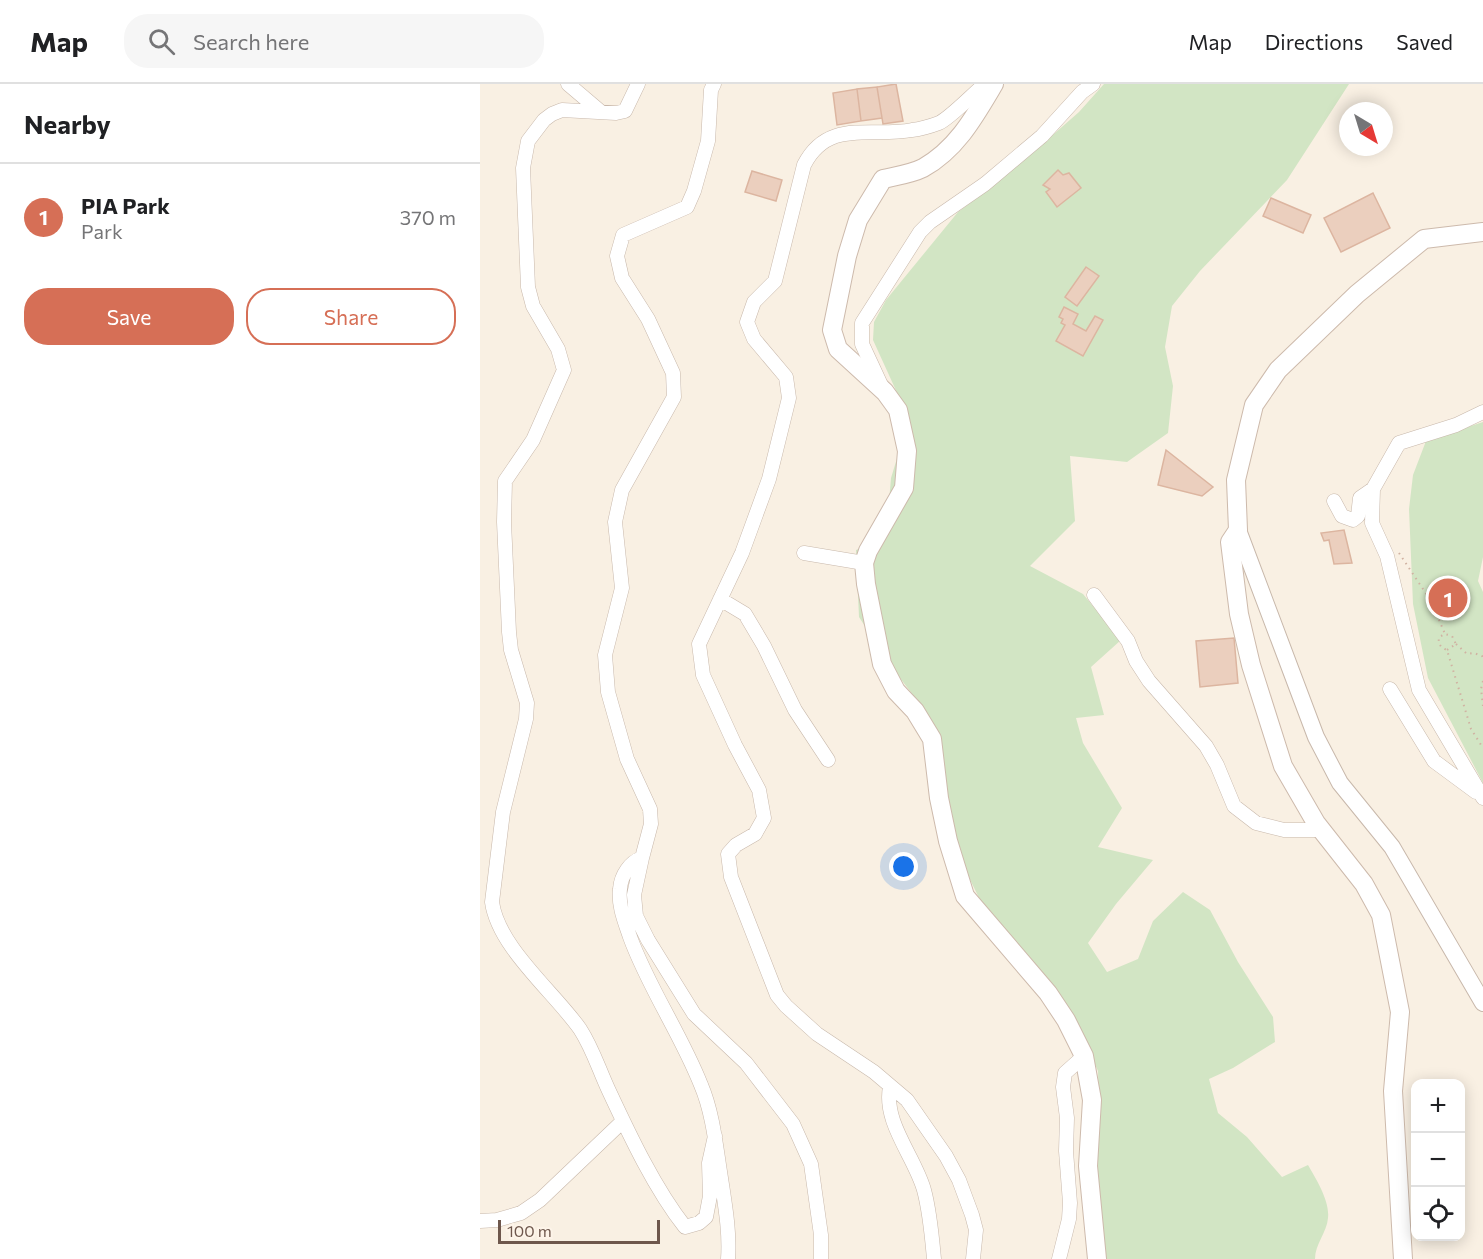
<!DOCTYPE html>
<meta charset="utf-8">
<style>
:root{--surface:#fff;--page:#f6f6f6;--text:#202124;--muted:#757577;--line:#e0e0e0;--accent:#d66f56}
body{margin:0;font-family:Commissioner,sans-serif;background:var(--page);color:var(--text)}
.controls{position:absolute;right:18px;bottom:18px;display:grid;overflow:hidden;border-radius:12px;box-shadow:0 3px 15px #0003}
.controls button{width:54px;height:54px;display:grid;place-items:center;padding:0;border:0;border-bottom:2px solid var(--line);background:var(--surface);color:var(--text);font:30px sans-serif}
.compass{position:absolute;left:859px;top:18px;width:54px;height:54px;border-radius:50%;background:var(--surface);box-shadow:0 3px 15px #0003;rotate:142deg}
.scale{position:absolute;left:18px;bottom:15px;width:162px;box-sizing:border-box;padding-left:6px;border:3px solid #6e574c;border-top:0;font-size:16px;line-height:21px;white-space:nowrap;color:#6e574c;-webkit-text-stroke:4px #fdf4e9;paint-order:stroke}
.you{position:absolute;left:424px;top:783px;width:21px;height:21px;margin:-15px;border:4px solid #fff;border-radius:50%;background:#1a73e8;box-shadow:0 0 0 9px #1a73e833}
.badge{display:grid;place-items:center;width:39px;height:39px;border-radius:50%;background:var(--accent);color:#fff;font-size:20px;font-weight:700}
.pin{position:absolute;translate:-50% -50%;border:3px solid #fff;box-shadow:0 2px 6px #0006}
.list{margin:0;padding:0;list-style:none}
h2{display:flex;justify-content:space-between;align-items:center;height:78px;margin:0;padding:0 24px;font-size:26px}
h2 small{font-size:20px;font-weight:400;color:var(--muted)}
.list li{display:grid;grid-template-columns:39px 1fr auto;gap:18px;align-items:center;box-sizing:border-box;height:108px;padding:0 24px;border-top:2px solid var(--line)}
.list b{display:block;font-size:22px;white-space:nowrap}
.list p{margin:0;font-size:20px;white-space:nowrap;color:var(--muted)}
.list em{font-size:20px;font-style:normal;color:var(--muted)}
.actions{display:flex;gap:12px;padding:18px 24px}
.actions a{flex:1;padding:14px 0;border:2px solid var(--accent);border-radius:24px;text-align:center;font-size:21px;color:var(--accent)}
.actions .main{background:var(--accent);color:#fff}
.icon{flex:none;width:33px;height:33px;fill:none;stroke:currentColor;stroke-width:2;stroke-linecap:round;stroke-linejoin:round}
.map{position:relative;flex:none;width:1003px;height:1175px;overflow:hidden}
header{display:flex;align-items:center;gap:36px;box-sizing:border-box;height:84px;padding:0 30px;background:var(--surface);border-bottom:2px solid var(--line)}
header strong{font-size:28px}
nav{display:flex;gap:33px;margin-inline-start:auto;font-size:21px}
.search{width:420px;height:54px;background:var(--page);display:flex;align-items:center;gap:15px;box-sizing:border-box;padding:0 21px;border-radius:24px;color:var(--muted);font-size:22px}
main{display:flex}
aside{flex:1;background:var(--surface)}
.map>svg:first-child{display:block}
</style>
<header>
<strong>Map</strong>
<div class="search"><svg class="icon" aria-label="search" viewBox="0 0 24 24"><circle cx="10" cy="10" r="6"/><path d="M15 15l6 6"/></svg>Search here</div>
<nav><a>Map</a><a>Directions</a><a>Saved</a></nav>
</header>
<main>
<aside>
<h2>Nearby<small></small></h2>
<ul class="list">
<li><span class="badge">1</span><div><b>PIA Park</b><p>Park</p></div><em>370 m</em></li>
</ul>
<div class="actions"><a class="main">Save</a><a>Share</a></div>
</aside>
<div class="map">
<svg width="1003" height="1175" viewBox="0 0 1003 1175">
<rect width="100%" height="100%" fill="#f9f0e3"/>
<path fill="#d2e5c4" d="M624,0H869L807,96L720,187L692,222L685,263L693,302L688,349L647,378L590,372L595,437L550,482L603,510L641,556L611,583L624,631L596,634L603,659L642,724L618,763L673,776L636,820L608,859L627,888L658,875L673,837L703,808L730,826L758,878L793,933L795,958L753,984L729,995L738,1029L767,1053L802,1093L828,1081C836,1095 850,1117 848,1134C847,1148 835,1160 835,1175H623L612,1070L619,1021L618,987L597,941L504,824L475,765L446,628L410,581L379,533L376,466L406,454L411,394L429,335L393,256L394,238L406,216L478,128L502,110L559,63L599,28Z
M1003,338V473L998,497L1003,508V699L948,594L933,520L929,425L933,391L946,357Z"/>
<path fill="#ebcfbe" stroke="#dcb5a0" stroke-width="1.5" d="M416,0L423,37L403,40L397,3Z
M397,3L402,34L381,37L377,5Z
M377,5L381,37L357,41L353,9Z
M578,86L583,91L589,89L601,104L577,123L566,108L570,105L563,101Z
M272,87L302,96L296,117L265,108Z
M893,109L910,144L861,168L844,134Z
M791,114L831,131L823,149L783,132Z
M606,183L619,192L597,222L585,213Z
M584,223L598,230L593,240L606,247L615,232L623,236L603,272L576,257L585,241L581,239L583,235L579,233Z
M686,366L733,403L722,412L678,401Z
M864,446L872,479L854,480L849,456L844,457L841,449Z
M754,554L758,599L720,603L716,557Z"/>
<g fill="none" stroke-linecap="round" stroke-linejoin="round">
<defs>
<path id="minor" d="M88,0L121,28
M158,0L145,27L136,29L82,26L72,30L64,36L48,57L43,84L48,203L53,222L78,265L84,286L53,356L25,397L24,438L29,548L31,566L47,619L46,635L23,728L12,818C18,863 74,908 100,945C113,965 119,986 129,1007C150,1052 175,1105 205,1143L219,1139L226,1133L230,1112L229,1079L235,1052
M234,0L231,6L228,57L214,107L207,123L143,151L137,172L142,194L168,235L193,289L194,313L142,406L135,438L142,504L125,571L128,608L147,675L170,725L171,740L162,774C150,778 141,791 140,805C138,822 145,838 150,853C169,905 201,950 221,1001C233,1029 236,1063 241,1094C245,1121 250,1148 248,1175
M401,301L382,260V239L440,148L450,138L505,100L562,52L602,8L613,0
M1003,328L976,341L919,359L893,405L892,439L907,472L939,606L1003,714
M854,417L862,432L873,436L878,432L880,414L893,405
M324,469L384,479
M614,511L648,557L656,577L669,597L726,662L737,681L754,722L776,739L804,746H841
M240,515L265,530L284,562L315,626L348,676
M910,605L954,677L996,708
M162,774L154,811L156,832L168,856L214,930L266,979L313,1040L331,1080L341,1151V1175
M410,1003C403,1039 435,1073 444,1106C450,1128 452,1153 454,1175
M0,1137L17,1136L41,1129L60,1116L143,1037
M493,1175L496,1146L492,1131L479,1096L466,1072L427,1016L394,988L337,950L306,922L297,911L251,793L248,770L256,761L275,750L284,734L279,706L255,661L223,591L219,560L262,469L289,395L309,314L306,293L274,255L267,238L274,218L295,197L324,81C348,34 391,54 432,46C441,45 451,42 459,39C470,34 494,9 505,0
M579,1175L589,1135L590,1119L586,1067L587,1034L583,1003L585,989L604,972"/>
<path id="tertiary" d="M758,446L836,653L860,699L912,763L1003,919"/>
<path id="secondary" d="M514,0C495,32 477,65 443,84C431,90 416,92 403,95L378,136L367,172L352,246L358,265L405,308L418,326L427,367L424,404L388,467L384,479L386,500L402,580L416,607L435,627L452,655L459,714L468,757L485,812L568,909L586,936L604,972L612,1016L608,1082L617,1175
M923,1175L913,1007L920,928L901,831L884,800L836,739L803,682L771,581L759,530L750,458L758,446L756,396L774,321L798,286L877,210L944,155L1003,148"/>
</defs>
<use href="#minor" stroke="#c8b8ab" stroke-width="15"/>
<use href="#tertiary" stroke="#c8b8ab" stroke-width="18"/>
<use href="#secondary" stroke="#cdbaac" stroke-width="20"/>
<path stroke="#d0b2a2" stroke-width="2" stroke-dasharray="1.5 4.5" stroke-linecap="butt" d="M919,469L951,517L965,550
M976,560L987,570L994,569L1002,572L1003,575
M967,566L976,560L972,552L965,550L959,553C958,560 960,563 967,566L991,645L1003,664
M1003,597L1001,605L1003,622"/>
<use href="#minor" stroke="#fff" stroke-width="14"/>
<use href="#tertiary" stroke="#fff" stroke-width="16"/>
<use href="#secondary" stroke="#fff" stroke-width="18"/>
</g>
</svg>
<div class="controls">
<button>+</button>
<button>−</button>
<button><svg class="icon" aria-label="locate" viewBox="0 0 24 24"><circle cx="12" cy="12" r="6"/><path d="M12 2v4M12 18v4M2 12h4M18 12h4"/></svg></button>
</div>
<svg class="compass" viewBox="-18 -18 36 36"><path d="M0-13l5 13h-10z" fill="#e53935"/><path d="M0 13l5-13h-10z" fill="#757577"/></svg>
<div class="scale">100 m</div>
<div class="you"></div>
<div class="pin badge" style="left:968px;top:514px">1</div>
</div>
</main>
